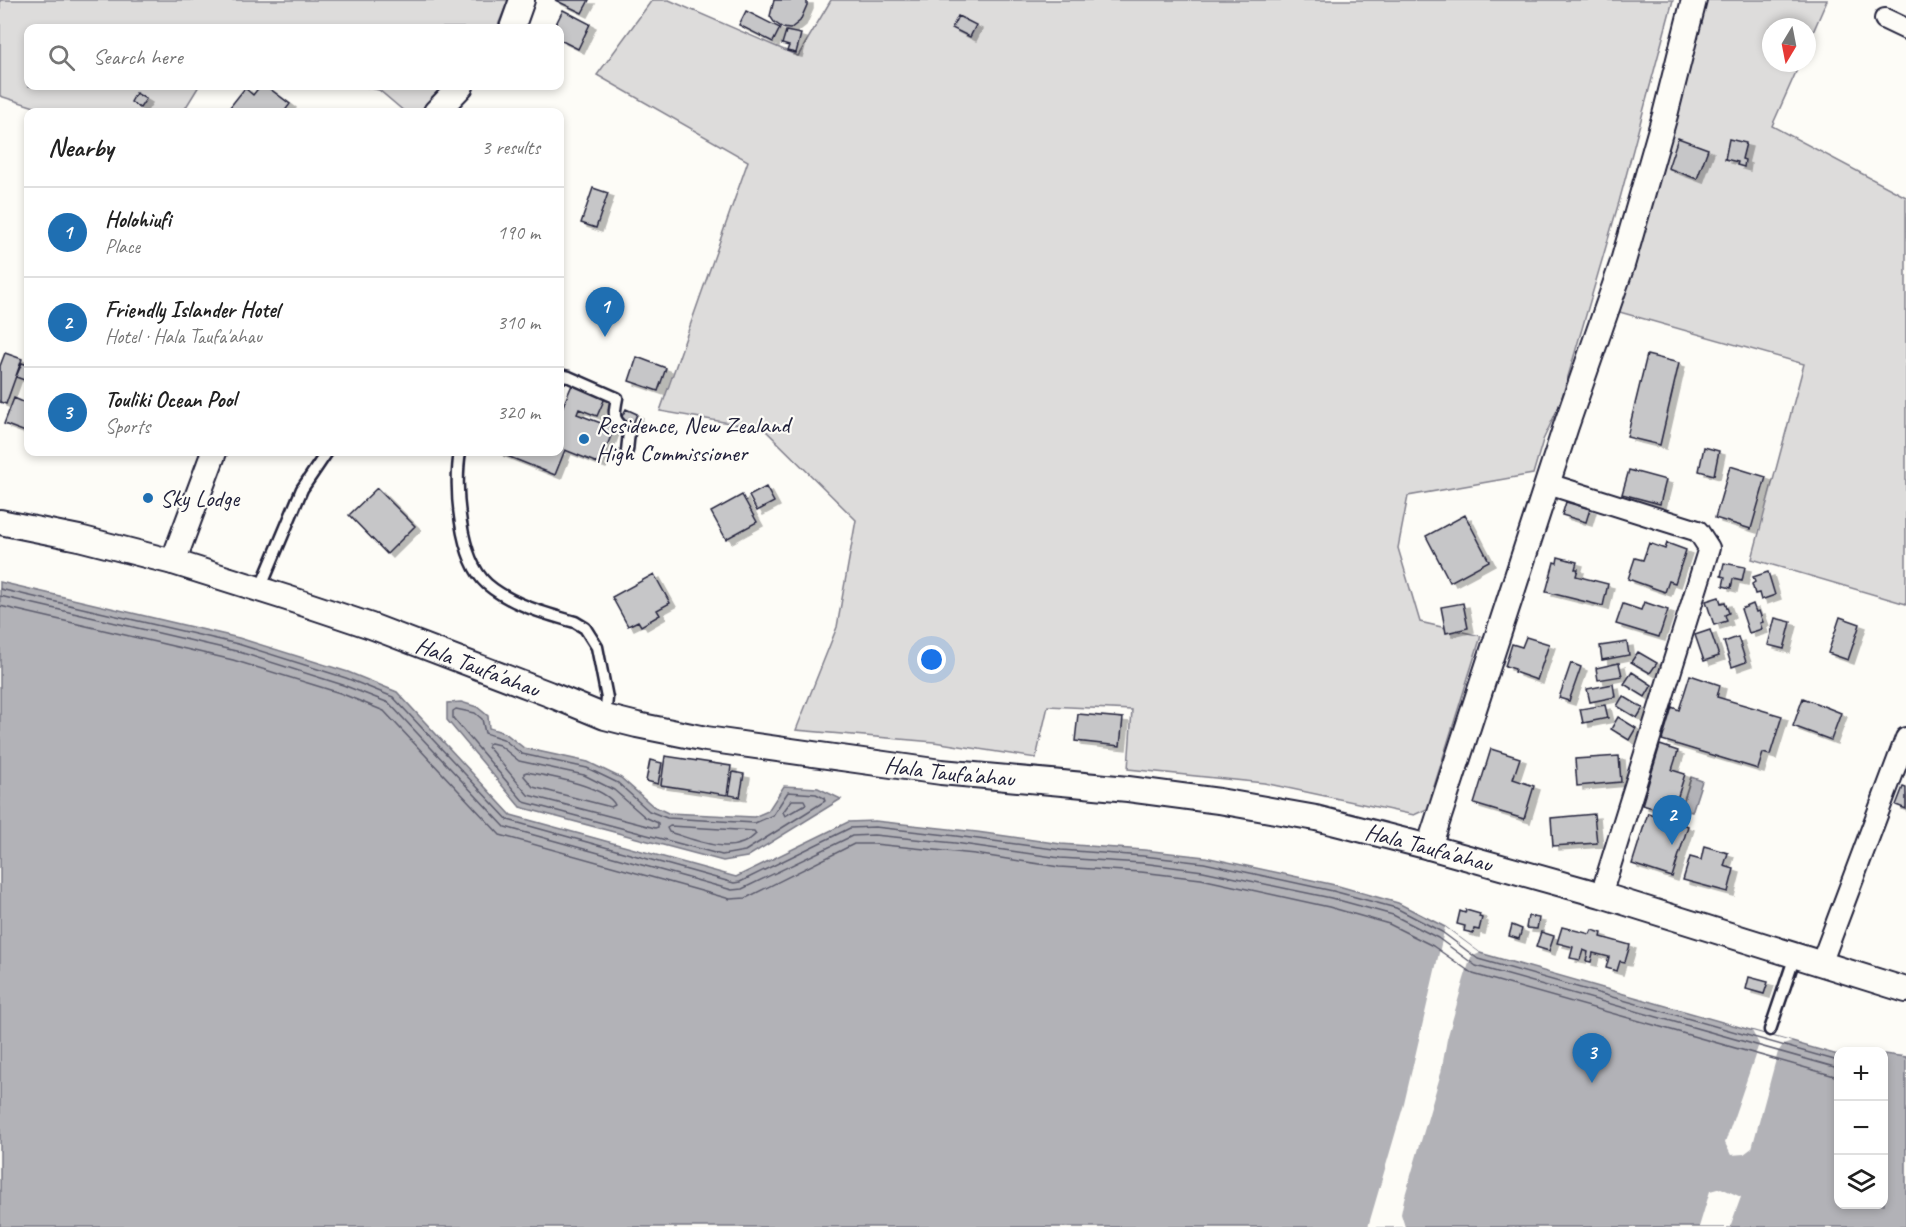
<!DOCTYPE html>
<meta charset="utf-8">
<style>
:root{--surface:#fff;--page:#f6f6f6;--text:#222;--muted:#767676;--line:#e0e0e0;--accent:#1f6fb2}
body{margin:0;font-family:Caveat,sans-serif;background:var(--page);color:var(--text)}
.controls{position:absolute;right:18px;bottom:18px;display:grid;overflow:hidden;border-radius:12px;box-shadow:0 3px 9px #0003}
.controls button{width:54px;height:54px;display:grid;place-items:center;padding:0;border:0;border-bottom:2px solid var(--line);background:var(--surface);color:var(--text);font:30px sans-serif}
.compass{position:absolute;left:1762px;top:18px;width:54px;height:54px;border-radius:50%;background:var(--surface);box-shadow:0 3px 9px #0003;rotate:190deg}
.you{position:absolute;left:932px;top:660px;width:21px;height:21px;margin:-15px;border:4px solid #fff;border-radius:50%;background:#1a73e8;box-shadow:0 0 0 9px #1a73e833}
.badge{display:grid;place-items:center;width:39px;height:39px;border-radius:50%;background:var(--accent);color:#fff;font-size:20px;font-weight:700}
.pin{position:absolute;translate:-50% -50px;filter:drop-shadow(0 2px 3px #0008)}
.pin::after{content:'';position:absolute;top:32px;width:21px;height:18px;background:inherit;clip-path:polygon(0 0,100% 0,50% 100%)}
.list{margin:0;padding:0;list-style:none}
h2{display:flex;justify-content:space-between;align-items:center;height:78px;margin:0;padding:0 24px;font-size:26px}
h2 small{font-size:20px;font-weight:400;color:var(--muted)}
.list li{display:grid;grid-template-columns:39px 1fr auto;gap:18px;align-items:center;box-sizing:border-box;height:90px;padding:0 24px;border-top:2px solid var(--line)}
.list b{display:block;font-size:22px;white-space:nowrap}
.list p{margin:0;font-size:20px;white-space:nowrap;color:var(--muted)}
.list em{font-size:20px;font-style:normal;color:var(--muted)}
.icon{flex:none;width:33px;height:33px;fill:none;stroke:currentColor;stroke-width:2;stroke-linecap:round;stroke-linejoin:round}
.map{position:relative;flex:none;width:1906px;height:1227px;overflow:hidden}
.search{position:absolute;background:var(--surface);box-shadow:0 3px 9px #0003;left:24px;top:24px;width:540px;height:66px;display:flex;align-items:center;gap:15px;box-sizing:border-box;padding:0 21px;border-radius:12px;color:var(--muted);font-size:22px}
.panel{position:absolute;background:var(--surface);box-shadow:0 3px 9px #0003;left:24px;top:108px;width:540px;height:348px;border-radius:12px}
.map>svg:first-child{display:block}
</style>
<div class="map">
<svg width="1906" height="1227" viewBox="0 0 1906 1227">
<defs>
<filter id="shadow"><feDropShadow dx="6" dy="4" stdDeviation="0" flood-color="#0004"/></filter>
</defs>
<rect width="100%" height="100%" fill="#fdfcf7"/>
<filter id="ink" filterUnits="userSpaceOnUse"><feTurbulence type="fractalNoise" baseFrequency=".0167" numOctaves="2"/><feDisplacementMap in="SourceGraphic" scale="12" xChannelSelector="R" yChannelSelector="G"/><feConvolveMatrix kernelMatrix="1 2 1 2 8 2 1 2 1" color-interpolation-filters="sRGB"/></filter>
<g filter="url(#ink)">
<path fill="#dddcdb" stroke="#807f8b" stroke-width="1.5" d="M0,0H508L497,28H28V86H199L183,112H50L0,96Z
M652,0H669L798,56L831,0H1673L1619,202L1560,404L1543,440L1533,474L1408,496L1398,548L1420,622L1481,636L1427,809L1414,815L1264,783L1128,769L1132,710L1048,706L1036,758L934,742L796,730L837,627L856,520L764,429L660,411L748,161L597,75Z
M1702,0H1827L1807,46V27H1771V63H1800L1772,126L1906,197V604L1752,559L1804,364L1616,311Z
M361,86H447L419,112H405L379,90Z"/>
<path fill="#b2b2b7" stroke="#787885" stroke-width="1.5" d="M0,582L239,638L348,672L397,692L511,815L736,877L848,822L875,821L977,832L1061,844L1144,850L1205,857L1335,885L1398,903L1445,927L1480,953L1838,1055V1204H1884V1054L1906,1057V1227H0Z
M461,702L477,707L488,716L489,728L505,733L524,748L588,762L621,778L653,806L668,813L754,817L768,811L784,786L818,788L841,799L747,857L723,861L520,807L447,720V703Z
M1691,777L1702,781L1692,812L1681,809Z"/>
<path fill="#fdfcf7" d="M1445,927L1480,953L1471,957L1464,979L1447,1039L1441,1073L1404,1199L1401,1214L1405,1227H1368L1404,1104Z
M1752,1031L1792,1042L1783,1045L1778,1052L1752,1148L1744,1154L1731,1155L1725,1143L1759,1044Z
M1721,1188L1741,1197L1730,1227H1699L1710,1191Z"/>
<g fill="none" stroke-linecap="round" stroke-linejoin="round">
<path stroke="#5c5c6d" stroke-width="1.5" d="M0,589L238,644L346,678L393,697L508,820L734,883L740,882L850,828L875,827L956,836L1061,850L1143,856L1204,863L1333,891L1396,908L1442,932L1478,959L1838,1061
M0,596L236,651L343,685L389,703L505,827L732,890L742,889L852,836L874,835L955,843L1060,858L1142,863L1203,871L1331,898L1393,915L1438,938L1476,966L1838,1068
M0,606L233,660L340,693L384,711L500,835L730,899L746,898L854,844H874L975,854L1059,867L1141,872L1201,879L1329,907L1389,924L1433,946L1473,974L1838,1077
M456,709L475,713L482,719L485,733L503,739L522,754L587,768L618,783L649,811L667,818L755,823L773,815L788,792L816,794L824,798L825,801L745,851L722,855L524,802L453,718V711Z
M491,743L499,745L519,761L584,775L614,790L645,817L658,823V827L655,828L528,795L488,747V744Z
M527,772C548,776 606,786 615,805L611,807L533,787L524,776V773Z
M792,800H804L806,804L785,816L783,812Z
M670,826L754,831L756,834C733,858 696,840 669,832L667,828Z"/>
</g>
<path fill="#c6c6c8" stroke="#22223b" stroke-width="1.5" filter="url(#shadow)" d="M555,0H589L582,13Z
M774,0H807V5L800,21L790,29L783,28L774,22L770,16Z
M563,10L590,24L578,49L560,40V28H554Z
M746,11L780,28L773,42L739,25Z
M958,16L976,25L970,37L952,28Z
M786,31L801,34L796,53L787,51L789,46L782,44Z
M260,86H266L290,104L284,112H226L245,88L253,95Z
M136,93L146,99L140,108L131,102Z
M1678,138L1708,149L1697,179L1668,168Z
M1729,139L1746,143L1742,159L1745,160L1744,167L1737,165L1738,162L1725,159Z
M593,188L608,193L596,228L581,223Z
M5,353L22,359L6,404L0,402V366Z
M1647,355L1679,363L1660,445L1627,437Z
M637,357L666,368L658,391L629,381Z
M22,363L28,365L27,381L16,377Z
M572,385L605,398L597,416L579,409L577,414L614,428L600,464L565,450L555,475L497,452H560V407L562,408Z
M14,398L28,404V433L4,424Z
M626,409L637,414L632,426L620,420Z
M1704,447L1719,451L1714,475L1699,471Z
M1730,466L1766,477L1751,529L1715,518Z
M1629,470L1666,480L1660,504L1622,494Z
M766,487L774,502L757,511L749,496Z
M377,488L415,526L387,554L349,515Z
M742,495L757,522L726,539L711,512Z
M1566,502L1590,509L1586,522L1562,515Z
M1465,515L1489,561L1450,582L1426,536Z
M1649,543L1665,549L1667,543L1686,550L1675,583L1669,581L1665,592L1628,579L1635,558L1643,560Z
M1558,557L1577,562L1575,569H1578L1576,576L1608,584L1603,606L1546,592L1554,562L1557,563Z
M1724,563L1745,567L1742,581L1733,579L1731,588L1723,586L1725,577L1721,576Z
M1768,572L1775,595L1761,600L1759,593L1755,594L1752,584L1755,582L1753,577Z
M654,574L670,603L657,610L660,615L641,626L638,621L628,626L612,597Z
M1719,597L1721,603L1725,602L1729,613L1725,615L1727,621L1714,625L1706,601Z
M1644,602L1668,610L1659,637L1616,624L1623,604L1641,610Z
M1463,603L1468,628L1446,633L1441,607Z
M1753,604L1756,612L1759,611L1763,622L1760,623L1762,629L1749,633L1741,609Z
M1840,617L1860,624L1848,660L1828,653Z
M1775,618L1791,622L1784,649L1768,645Z
M1710,630L1719,656L1704,661L1695,635Z
M1526,637L1549,644L1537,680L1514,672L1515,669L1505,666L1512,644L1522,647Z
M1738,637L1746,662L1732,667L1724,642Z
M1627,642L1629,655L1602,660L1600,646Z
M1638,652L1657,663L1650,673L1631,662Z
M1571,663L1581,667L1569,701L1559,698Z
M1619,663L1622,676L1598,680L1596,668Z
M1632,672L1652,685L1645,697L1624,684Z
M1690,675L1720,685L1717,697L1782,716L1770,755L1763,753L1758,769L1662,740L1672,707L1679,710Z
M1613,684L1615,697L1590,702L1587,689Z
M1623,696L1643,708L1637,718L1617,706Z
M1803,698L1841,713L1831,740L1793,726Z
M1605,705L1608,718L1583,723L1580,709Z
M1078,714L1123,718L1120,746L1075,741Z
M1618,717L1636,728L1629,740L1611,729Z
M1660,745L1678,751L1672,770L1685,774L1677,799L1662,795L1657,809L1642,805Z
M1491,749L1520,758L1513,779L1534,786L1524,819L1474,804Z
M665,756L731,766L727,795L661,785Z
M1619,756L1621,782L1577,786L1575,759Z
M650,760L662,763L658,784L646,781Z
M733,772L744,774L740,797L729,795Z
M1903,787L1906,788V809L1896,805Z
M1648,813L1688,826L1672,877L1632,864Z
M1594,814L1597,843L1553,846L1551,818Z
M1704,846L1728,853L1724,866L1734,869L1728,892L1683,880L1690,857L1701,860Z
M1466,910L1480,914L1479,917L1482,918L1479,930L1474,929L1473,933L1464,931L1465,926L1457,924L1460,911L1465,913Z
M1528,916L1539,918L1537,929L1526,928Z
M1512,925L1522,929L1519,939L1509,936Z
M1562,927L1590,934L1592,930L1602,933L1601,937L1630,945L1625,962L1620,961L1617,971L1606,968L1609,957L1593,953L1591,962L1586,961L1588,952L1583,950L1580,960L1570,958L1573,947L1557,943Z
M1541,932L1554,936L1549,951L1536,947Z
M1749,977L1768,982L1764,994L1746,989Z"/>
<g fill="none" stroke-linecap="round" stroke-linejoin="round">
<defs>
<path id="service" d="M560,375L569,377L617,398C613,418 613,420 629,432L627,451
M460,452C454,486 459,559 487,584C510,604 546,614 575,622L585,628L597,647L607,698L605,717
M260,589L302,489L327,452
M1770,1030L1795,956"/>
<path id="minor" d="M1885,19L1906,29
M1548,484L1698,531L1709,548L1601,895
M1821,964L1906,738"/>
<g id="tertiary">
<path d="M512,28L522,0"/>
<path d="M436,112L461,86"/>
<path id="s1" d="M0,522L79,538L173,562L287,598L371,626L549,694L605,717L637,725L706,739L941,772L1128,789L1219,801L1316,818L1429,847L1601,895L1906,990"/>
<path d="M173,562L214,452"/>
<path d="M1429,847L1566,426L1622,265L1665,115L1694,0"/>
</g>
</defs>
<use href="#service" stroke="#22223b" stroke-width="15"/>
<use href="#minor" stroke="#22223b" stroke-width="24"/>
<use href="#tertiary" stroke="#22223b" stroke-width="28"/>
<use href="#service" stroke="#fdfcf7" stroke-width="10"/>
<use href="#minor" stroke="#fdfcf7" stroke-width="20"/>
<use href="#tertiary" stroke="#fdfcf7" stroke-width="24"/>
</g>
</g>
<g fill="#1f6fb2" stroke="#fdfcf7" stroke-width="2">
<circle cx="584" cy="439" r="6"/>
<circle cx="148" cy="498" r="6"/>
</g>
<g text-anchor="middle" dominant-baseline="central" stroke-width="4.5" stroke-linejoin="round" paint-order="stroke">
<g font-size="24" fill="#22223b" stroke="#fdfcf7" text-anchor="start">
<text x="596" y="425">Residence, New Zealand<tspan x="596" dy="28">High Commissioner</tspan></text>
<text x="160" y="498">Sky Lodge</text>
</g>
<g font-size="24" fill="#22223b" stroke="#fdfcf7">
<text stroke="none"><textPath href="#s1" startOffset="500">Hala Taufa'ahau</textPath></text>
<text stroke="none"><textPath href="#s1" startOffset="986">Hala Taufa'ahau</textPath></text>
<text stroke="none"><textPath href="#s1" startOffset="1472">Hala Taufa'ahau</textPath></text>
</g>
</g>
</svg>
<div class="controls">
<button>+</button>
<button>−</button>
<button><svg class="icon" aria-label="layers" viewBox="0 0 24 24"><path d="M12 4l9 5-9 5-9-5zM3 14l9 5 9-5"/></svg></button>
</div>
<svg class="compass" viewBox="-18 -18 36 36"><path d="M0-13l5 13h-10z" fill="#e53935"/><path d="M0 13l5-13h-10z" fill="#767676"/></svg>
<div class="you"></div>
<div class="pin badge" style="left:605px;top:337px">1</div>
<div class="pin badge" style="left:1672px;top:845px">2</div>
<div class="pin badge" style="left:1592px;top:1083px">3</div>
<div class="search"><svg class="icon" aria-label="search" viewBox="0 0 24 24"><circle cx="10" cy="10" r="6"/><path d="M15 15l6 6"/></svg>Search here</div>
<section class="panel">
<h2>Nearby<small>3 results</small></h2>
<ul class="list">
<li><span class="badge">1</span><div><b>Holohiufi</b><p>Place</p></div><em>190 m</em></li>
<li><span class="badge">2</span><div><b>Friendly Islander Hotel</b><p>Hotel · Hala Taufa'ahau</p></div><em>310 m</em></li>
<li><span class="badge">3</span><div><b>Touliki Ocean Pool</b><p>Sports</p></div><em>320 m</em></li>
</ul>
</section>
</div>
